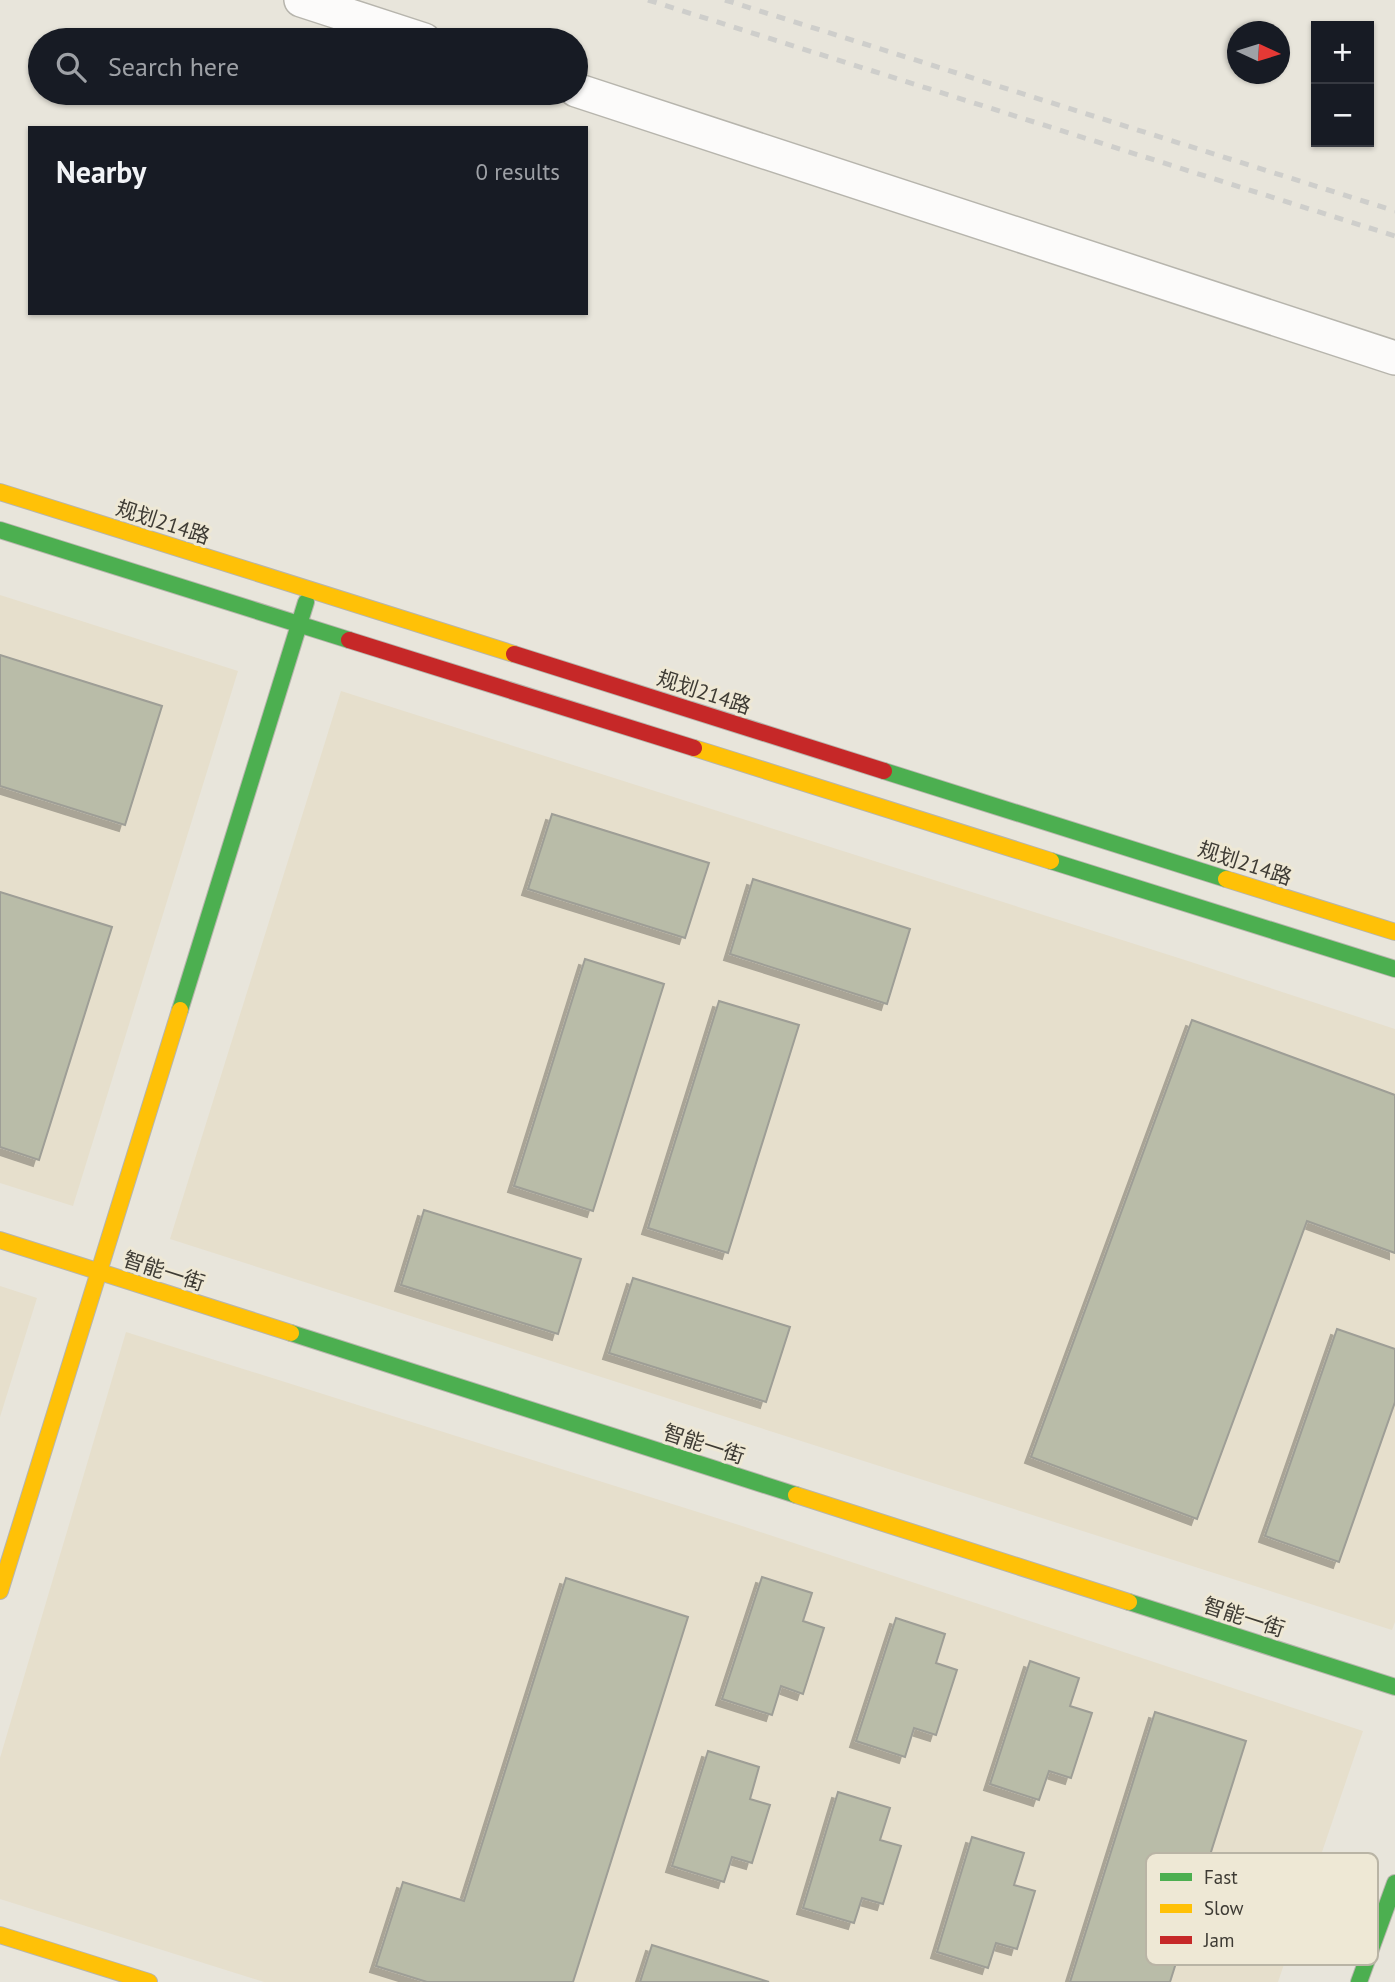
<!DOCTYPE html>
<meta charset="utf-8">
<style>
:root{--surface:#171b24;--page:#242831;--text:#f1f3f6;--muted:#9ea1a6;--line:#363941}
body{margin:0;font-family:"PT Sans","Noto Sans SC",sans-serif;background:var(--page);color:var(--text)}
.controls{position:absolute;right:21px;top:21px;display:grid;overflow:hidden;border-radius:0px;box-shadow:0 2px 5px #0004}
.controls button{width:63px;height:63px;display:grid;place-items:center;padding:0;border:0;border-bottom:2px solid var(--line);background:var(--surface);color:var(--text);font:35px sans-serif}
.compass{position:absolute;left:1227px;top:21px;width:63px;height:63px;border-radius:50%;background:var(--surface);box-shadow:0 2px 5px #0004;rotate:94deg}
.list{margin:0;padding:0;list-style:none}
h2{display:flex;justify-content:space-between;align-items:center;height:91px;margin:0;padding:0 28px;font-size:30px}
h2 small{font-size:23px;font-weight:400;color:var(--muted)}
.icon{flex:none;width:38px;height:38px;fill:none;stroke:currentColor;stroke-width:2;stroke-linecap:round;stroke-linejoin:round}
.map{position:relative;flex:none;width:1395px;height:1982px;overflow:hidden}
.search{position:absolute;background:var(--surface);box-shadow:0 2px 5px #0004;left:28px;top:28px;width:560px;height:77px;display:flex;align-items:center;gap:18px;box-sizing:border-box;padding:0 24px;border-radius:38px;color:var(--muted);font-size:26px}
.panel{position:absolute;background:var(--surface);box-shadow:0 2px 5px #0004;left:28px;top:126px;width:560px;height:189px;border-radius:0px}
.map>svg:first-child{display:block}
</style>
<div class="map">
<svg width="1395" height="1982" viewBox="0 0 1395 1982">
<defs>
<filter id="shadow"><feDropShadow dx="-6" dy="6" stdDeviation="0" flood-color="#0004"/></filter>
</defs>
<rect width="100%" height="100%" fill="#e8e5db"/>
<path fill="#e6dfcc" d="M0,595L238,671L73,1206L0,1183Z
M341,691L1188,961L1395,1029V1622L1392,1630L170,1239Z
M0,1286L37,1298L0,1417Z
M126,1332L739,1525L1363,1731L1278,1982H264L0,1899V1758Z"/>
<path fill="#b9bca8" stroke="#9e9e96" stroke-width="2" filter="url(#shadow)" d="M0,655L162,706L125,825L0,786Z
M552,814L709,863L685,938L528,889Z
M753,879L910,929L887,1004L730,954Z
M0,892L112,927L39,1160L0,1147Z
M585,959L664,984L593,1211L514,1186Z
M719,1001L799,1025L728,1253L648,1228Z
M1192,1020L1395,1095V1253L1307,1221L1197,1519L1031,1457Z
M424,1210L581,1259L558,1334L401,1285Z
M633,1278L790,1327L766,1402L609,1353Z
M1337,1329L1395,1349V1402L1339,1562L1265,1536Z
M762,1577L812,1593L803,1621L824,1628L803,1694L781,1686L772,1715L722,1699Z
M566,1578L688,1617L573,1982H427L376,1966L403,1882L464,1901Z
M896,1618L945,1634L936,1663L957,1670L936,1735L914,1728L905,1757L856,1741Z
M1030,1661L1079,1678L1070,1706L1092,1713L1071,1778L1049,1771L1039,1800L990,1784Z
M1155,1712L1246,1741L1170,1982H1070Z
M708,1751L759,1767L750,1799L770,1805L752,1863L732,1857L724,1882L672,1866Z
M838,1792L890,1808L880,1840L901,1846L883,1904L862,1898L854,1923L803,1908Z
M972,1837L1024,1853L1014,1885L1035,1891L1017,1949L996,1943L988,1968L937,1952Z
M652,1945L769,1982H640Z"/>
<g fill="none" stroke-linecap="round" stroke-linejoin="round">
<defs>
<path id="street" d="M301,0L424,40
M576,90L1395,358"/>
<path id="fast" d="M0,530L349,640
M884,771L1226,879
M1051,861L1395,969
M180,1010L306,602
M291,1333L796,1495
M1129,1602L1395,1687
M1359,1982L1395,1883"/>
<path id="slow" d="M0,492L514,654
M694,748L1051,861
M1226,879L1395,932
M0,1240L291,1333
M796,1495L1129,1602
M0,1591L180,1010
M0,1935L149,1982"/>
<path id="jam" d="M349,640L694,748
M514,654L884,771"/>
</defs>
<use href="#street" stroke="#b7b5ad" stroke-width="36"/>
<use href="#fast" stroke="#b7b5ad" stroke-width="18"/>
<use href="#slow" stroke="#b7b5ad" stroke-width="18"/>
<use href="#jam" stroke="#b7b5ad" stroke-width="18"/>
<use href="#street" stroke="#fcfbfa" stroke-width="33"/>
<use href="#fast" stroke="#4caf50" stroke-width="16"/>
<use href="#slow" stroke="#ffc107" stroke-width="16"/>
<use href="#jam" stroke="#c62828" stroke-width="16"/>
<path stroke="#cececb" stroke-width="5" stroke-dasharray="9 9" stroke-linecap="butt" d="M648,0L1395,236
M725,0L1395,211"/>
</g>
<g text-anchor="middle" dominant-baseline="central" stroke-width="6" stroke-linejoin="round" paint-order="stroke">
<g font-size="21" fill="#3e3b34" stroke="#eee8d5">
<text transform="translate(163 522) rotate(18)">规划214路</text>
<text transform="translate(704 692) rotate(18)">规划214路</text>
<text transform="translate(1245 863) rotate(18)">规划214路</text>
<text transform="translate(164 1271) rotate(18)">智能一街</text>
<text transform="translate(704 1444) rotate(18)">智能一街</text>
<text transform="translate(1244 1617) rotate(18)">智能一街</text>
</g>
</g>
<rect x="1146" y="1853" width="232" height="112" rx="10" fill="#eee8d5" stroke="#b9b4a5" stroke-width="2"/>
<rect x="1160" y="1873" width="32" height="8" fill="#4caf50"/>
<rect x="1160" y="1904" width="32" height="9" fill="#ffc107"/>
<rect x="1160" y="1936" width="32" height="8" fill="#c62828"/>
<g font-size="19" fill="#3e3b34">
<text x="1204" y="1884">Fast</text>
<text x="1204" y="1915">Slow</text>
<text x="1204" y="1947">Jam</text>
</g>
</svg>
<div class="controls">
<button>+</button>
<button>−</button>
</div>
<svg class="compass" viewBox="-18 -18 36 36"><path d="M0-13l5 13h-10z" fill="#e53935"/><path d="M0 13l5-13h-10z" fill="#9ea1a6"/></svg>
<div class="search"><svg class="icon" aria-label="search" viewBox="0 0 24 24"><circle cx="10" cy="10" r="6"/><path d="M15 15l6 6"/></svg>Search here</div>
<section class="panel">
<h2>Nearby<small>0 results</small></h2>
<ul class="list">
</ul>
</section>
</div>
